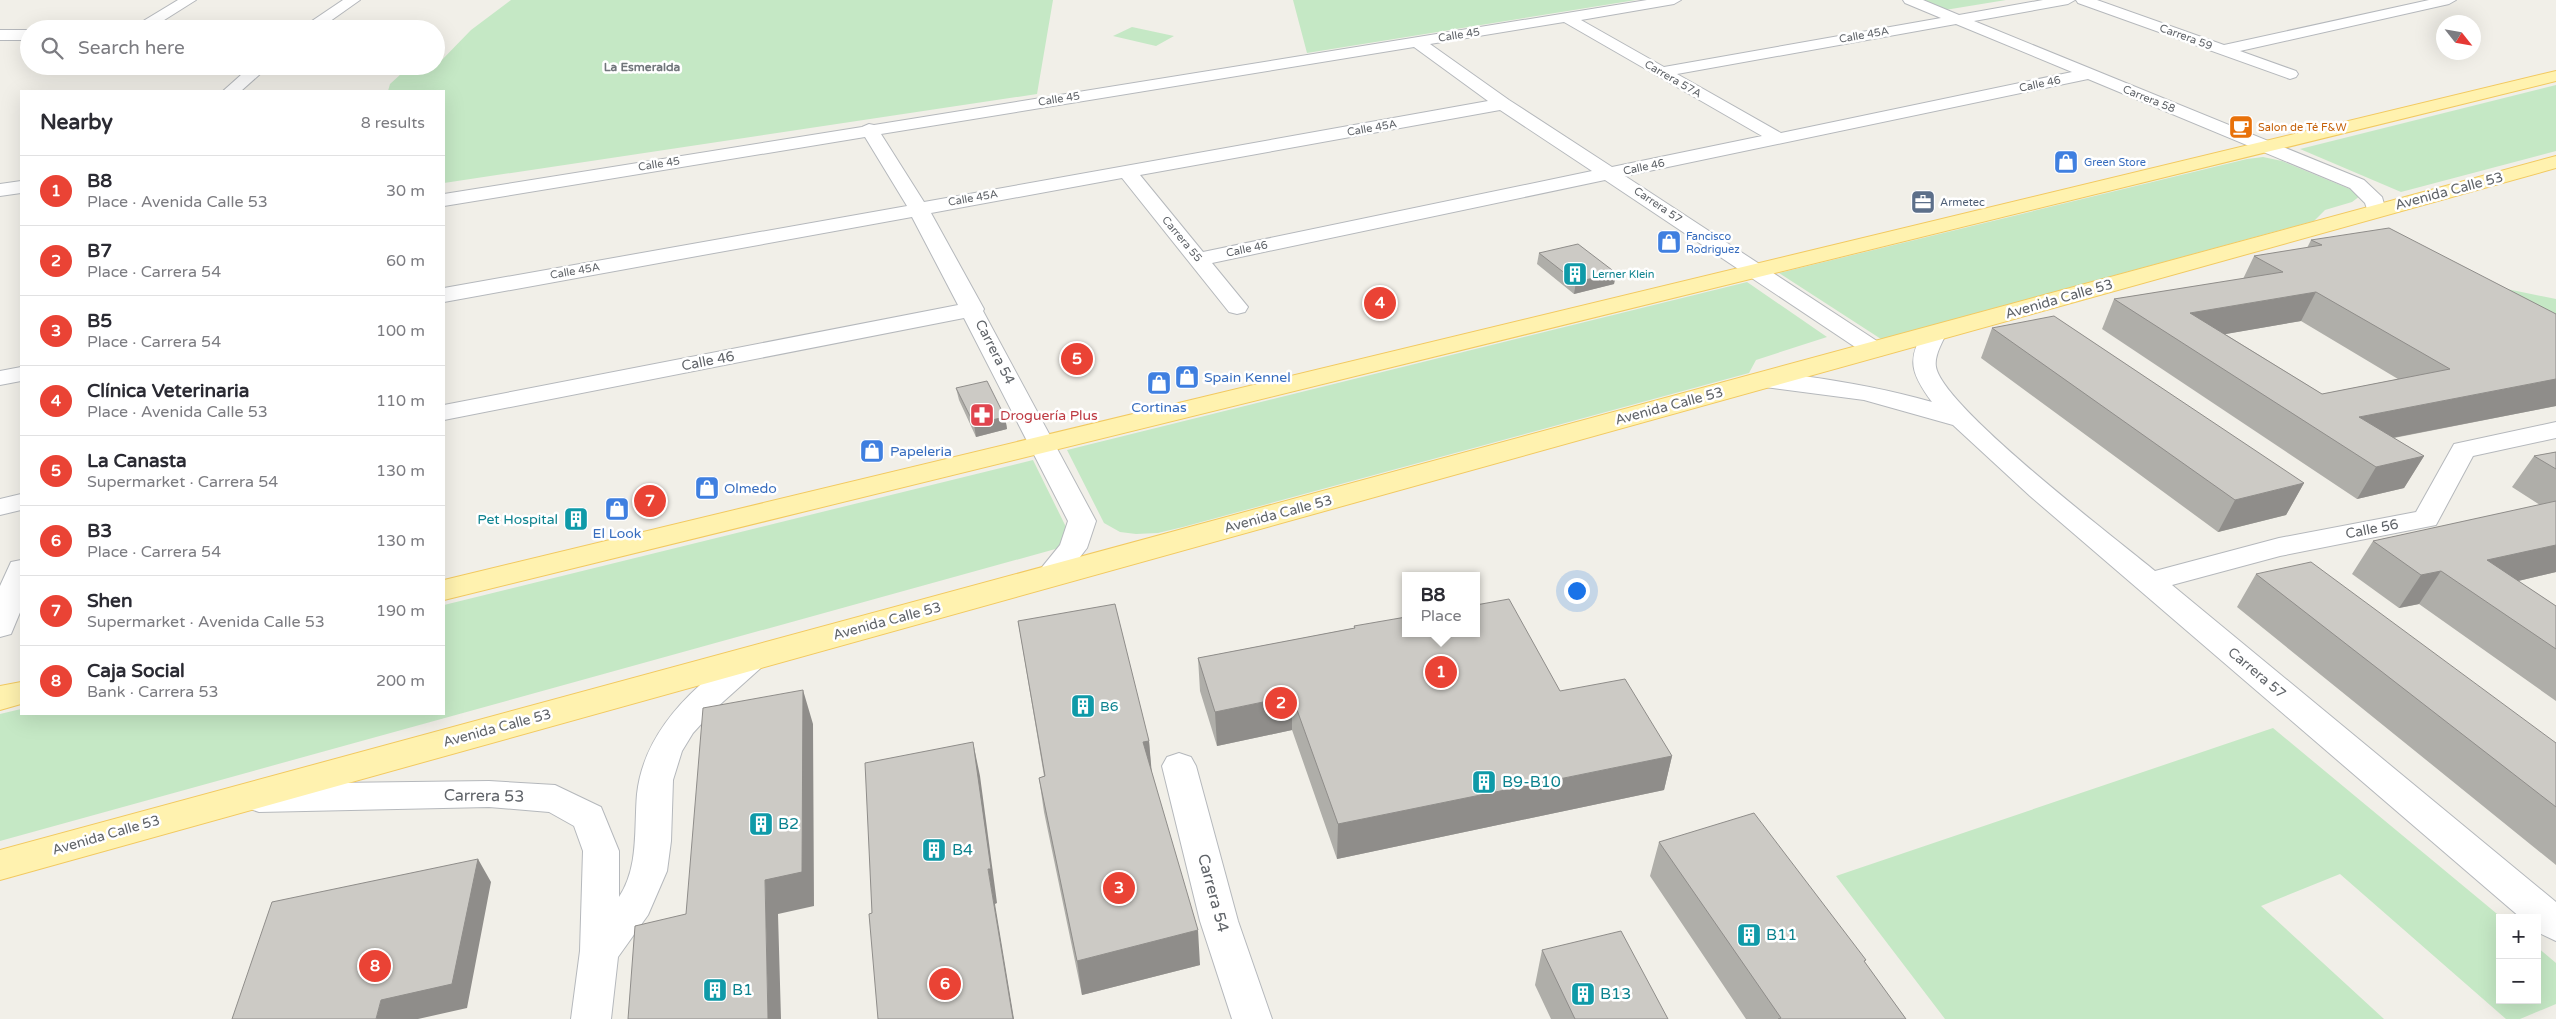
<!DOCTYPE html>
<meta charset="utf-8">
<style>
:root{--surface:#fff;--page:#f2f2f3;--text:#2b2b33;--muted:#7c7c81;--line:#e1e1e2;--accent:#ea4335}
body{margin:0;font-family:"Varela Round",sans-serif;background:var(--page);color:var(--text)}
.controls{position:absolute;right:15px;bottom:15px;display:grid;overflow:hidden;border-radius:0px;box-shadow:0 5px 20px #0002}
.controls button{width:45px;height:45px;display:grid;place-items:center;padding:0;border:0;border-bottom:1px solid var(--line);background:var(--surface);color:var(--text);font:25px sans-serif}
.compass{position:absolute;left:2436px;top:15px;width:45px;height:45px;border-radius:50%;background:var(--surface);box-shadow:0 5px 20px #0002;rotate:121deg}
.you{position:absolute;left:1576px;top:590px;width:18px;height:18px;margin:-12px;border:4px solid #fff;border-radius:50%;background:#1a73e8;box-shadow:0 0 0 8px #1a73e833}
.badge{display:grid;place-items:center;width:32px;height:32px;border-radius:50%;background:var(--accent);color:#fff;font-size:16px;font-weight:700}
.pin{position:absolute;translate:-50% -50%;border:2px solid #fff;box-shadow:0 1px 5px #0006}
.popup{position:absolute;left:1402px;top:572px;width:78px;height:65px;box-sizing:border-box;display:grid;place-content:center;border-radius:0px;background:var(--surface);filter:drop-shadow(0 1px 4px #0005);font-size:16px;white-space:nowrap;color:var(--muted)}
.popup b{font-size:19px;color:var(--text)}
.popup::after{content:'';position:absolute;left:50%;top:100%;margin-left:-10px;border:10px solid transparent;border-top-color:var(--surface)}
.list{margin:0;padding:0;list-style:none}
h2{display:flex;justify-content:space-between;align-items:center;height:65px;margin:0;padding:0 20px;font-size:21px}
h2 small{font-size:16px;font-weight:400;color:var(--muted)}
.list li{display:grid;grid-template-columns:32px 1fr auto;gap:15px;align-items:center;box-sizing:border-box;height:70px;padding:0 20px;border-top:1px solid var(--line)}
.list b{display:block;font-size:19px;white-space:nowrap}
.list p{margin:0;font-size:16px;white-space:nowrap;color:var(--muted)}
.list em{font-size:16px;font-style:normal;color:var(--muted)}
.icon{flex:none;width:28px;height:28px;fill:none;stroke:currentColor;stroke-width:2;stroke-linecap:round;stroke-linejoin:round}
.map{position:relative;flex:none;width:2556px;height:1019px;overflow:hidden}
.search{position:absolute;background:var(--surface);box-shadow:0 5px 20px #0002;left:20px;top:20px;width:425px;height:55px;display:flex;align-items:center;gap:12px;box-sizing:border-box;padding:0 18px;border-radius:28px;color:var(--muted);font-size:19px}
.panel{position:absolute;background:var(--surface);box-shadow:0 5px 20px #0002;left:20px;top:90px;width:425px;height:625px;border-radius:0px}
.map>svg:first-child{display:block}
</style>
<div class="map">
<svg width="2556" height="1019" viewBox="0 0 2556 1019">
<rect width="100%" height="100%" fill="#f1efe8"/>
<path fill="#c5e8c5" d="M511,0H1053L1037,94L444,183V91H388L390,84L402,73L436,66L471,30Z
M1293,0H1636L1307,53Z
M1921,0H2006L1945,10Z
M1132,27L1174,36L1156,46L1113,36Z
M2556,85V151L2401,192L2300,149Z
M2263,157L2282,161L2357,192L2360,196L2352,202L2325,210L2314,221L1881,339L1779,273L2247,159Z
M1747,282L1827,337L1756,360L1749,373L1183,527L1158,533L1136,534L1120,532L1104,523L1067,450Z
M2478,283L2556,299V327Z
M1033,460L1067,529L1059,548L0,841V714L21,709V714H444V605Z
M2273,728L2502,918H2500V1000H2537V947L2556,963V1004L2520,1019H2506L2340,874L2261,906L2384,1019H1945L1836,876Z"/>
<g fill="none" stroke-linecap="round" stroke-linejoin="round">
<defs>
<path id="minor" d="M178,0H196L150,29H130Z
M343,0H360L319,29H300Z
M1647,0H1681L1674,4L1581,20L1664,67L1941,18L1905,3L1903,0H1923L1959,15L2043,0H2075L2068,4L1974,21L2364,180L2382,197L2386,211L2383,215H2369L2365,203L2350,188L2088,79L1625,176L1883,345L1887,350L1883,355L1875,357L1867,355L1605,180L1212,263L1248,307L1245,312L1237,314L1229,312L1122,178L931,213L984,309L983,311L1096,521L1087,548L1059,584L1049,587L1039,584L1034,577L1060,545L1068,521L964,318L444,420V405L958,305L912,217L444,302V288L907,206L865,137L444,206V194L862,127L869,124L874,125ZM1564,22L1762,136L1612,167L1509,100L1430,44ZM1956,24L2072,72L1781,133L1677,74ZM1414,47L1488,101L924,202L881,134ZM1500,110L1592,171L1203,252L1140,175Z
M2076,0H2097L2224,45L2429,0H2456L2449,4L2240,51L2296,71L2298,74L2296,77L2290,79L2078,3Z
M0,30H29V40H0Z
M251,66H269L241,91H223Z
M21,181V193L0,196V184Z
M1934,327L1942,329L1946,334C1942,343 1934,356 1936,367C1943,407 2115,538 2155,571L2279,538L2416,512L2454,444L2556,422V438L2473,456L2436,525L2280,556L2172,585L2556,902V941L2537,932V918H2521L2030,496L1953,425L1864,400L1765,387L1756,385L1753,380L1756,375C1771,371 1788,375 1803,376C1847,382 1890,390 1932,402C1912,375 1905,359 1926,329Z
M21,367V381L0,385V371Z
M21,494V510L0,515V499Z
M21,560V610L11,634L0,637V586L11,562Z
M752,647L763,650L768,658L763,666L715,709L693,733L682,751L673,780L671,841L667,871L648,915L618,957L611,1019H571L580,951L583,851L574,826L549,812L489,807L259,812L247,808L242,798L247,788L259,784L489,781L555,785L601,807L619,851V897C639,867 634,829 637,794C642,749 668,714 700,685C715,671 732,653 752,647Z
M1179,753L1191,757L1196,766L1238,921L1272,1019H1232L1200,921L1162,766L1167,757Z"/>
<path id="major" d="M2556,71V81L444,600V580Z
M2556,156V168L0,880V850Z
M21,682V704L0,710V686Z"/>
</defs>
<use href="#minor" stroke="#b5b8bc" stroke-width="2"/>
<use href="#major" stroke="#f2c960" stroke-width="2"/>
<use href="#minor" fill="#fff" fill-rule="evenodd"/>
<use href="#major" fill="#fff2af" fill-rule="evenodd"/>
</g>
<path fill="#afaea9" fill-rule="evenodd" d="M2311,240L2556,314V406L2394,438L2424,456L2404,488L2357,499L2102,329L2114,299L2243,279L2254,256L2307,248ZM2301,321L2398,379L2322,394L2225,334Z
M1539,253L1616,273L1614,284L1574,294L1537,264Z
M1992,328L2304,483L2286,515L2218,532L1981,358Z
M956,388L1005,417L1007,429L976,437L959,400Z
M2556,452V572L2518,581L2556,606V701L2419,604L2399,608L2352,574L2373,541L2540,505L2512,487L2534,456Z
M2256,574L2556,743V865L2237,607Z
M1018,621L1149,741L1151,769L1200,965L1082,995L1044,812L1039,778L1044,776Z
M1354,626L1560,691L1672,756L1664,790L1337,859L1292,730L1217,746L1200,691L1198,658L1354,628Z
M1659,842L1865,963L1906,1019H1746L1650,876Z
M1542,950L1668,1019H1551L1535,985Z"/>
<path fill="#8f8d8a" d="M1616,273L1614,284L1574,294L1576,282Z
M2316,292L2301,321L2180,342L2190,313Z
M2556,379V406L2345,447L2359,417Z
M1005,417L1007,429L976,437L974,424Z
M2424,456L2404,488L2357,499L2376,467Z
M2304,483L2286,515L2218,532L2235,500Z
M2556,545V572L2472,592L2487,560Z
M2441,571L2419,604L2399,608L2421,575Z
M803,690L813,724L814,906L778,914L781,1019H768L765,880Z
M1292,696V730L1217,746L1215,712Z
M1149,741L1152,775L1143,742Z
M973,742L980,776L997,903L995,904L1014,1019H1013L988,869Z
M1672,756L1664,790L1337,859L1338,824Z
M478,859L491,882L467,1008L418,1019H376L381,1000Z
M1198,930L1200,965L1082,995L1077,961Z"/>
<path fill="#cccac5" stroke="#8f8d8a" fill-rule="evenodd" d="M2389,228L2556,314V379L2359,417L2424,456L2376,467L2114,299L2283,272L2254,256L2322,245L2311,240ZM2316,292L2450,369L2322,394L2190,313Z
M1578,244L1616,273L1576,282L1539,253Z
M2054,316L2304,483L2235,500L1992,328Z
M987,381L1005,417L974,424L956,388Z
M2556,452V469L2534,456Z
M2556,501V545L2487,560L2556,606V649L2441,571L2421,575L2373,541Z
M2311,562L2556,743V807L2256,574Z
M1509,599L1560,691L1625,679L1672,756L1338,824L1292,696L1215,712L1198,658L1355,628L1354,626L1406,617V633H1476V605Z
M1115,604L1149,741L1143,742L1198,930L1077,961L1039,778L1045,776L1018,621Z
M803,690L802,872L765,880L768,1019H628L635,926L686,914L703,708Z
M973,742L991,869H988L1013,1019H878L869,914L872,913L865,763Z
M1754,813L1866,960L1864,961L1906,1019H1778L1781,1018L1659,842Z
M478,859L452,984L381,1000L376,1019H232L272,902Z
M1621,931L1668,1019H1575L1542,950Z"/>
<defs>
<symbol id="cafe-square" viewBox="-11 -11 22 22"><rect x="-9" y="-9" width="18" height="18" rx="4" fill="#e8710a" stroke="#fff"/><path d="M-5.5-4.5H6V0H3Q3 3.5 0 3.5H-2.5Q-5.5 3.5-5.5 0ZM3-3.2v2h1.7v-2ZM-6 4.5H4V6H-6Z" fill="#fff"/></symbol>
<symbol id="shop-square" viewBox="-11 -11 22 22"><rect x="-9" y="-9" width="18" height="18" rx="4" fill="#3f7fe0" stroke="#fff"/><path d="M-5-2.5h2.3a2.7 3.5 0 0 1 5.4 0H5L5.5 6h-11ZM-1.5-2.5h3a1.5 2.3 0 0 0-3 0Z" fill="#fff"/></symbol>
<symbol id="office-square" viewBox="-11 -11 22 22"><rect x="-9" y="-9" width="18" height="18" rx="4" fill="#5c6f8a" stroke="#fff"/><path d="M-6-3h4V-5.5h4V-3h4V5H-6ZM-1-4.5V-3h2v-1.5ZM-6 0V1H6V0Z" fill="#fff"/></symbol>
<symbol id="building-square" viewBox="-11 -11 22 22"><rect x="-9" y="-9" width="18" height="18" rx="4" fill="#0f9aa8" stroke="#fff"/><path d="M-4-6H4V6H1V3H-1V6H-4ZM-2.5-4.3h1.7v1.8h-1.7ZM.8-4.3h1.7v1.8H.8ZM-2.5-1h1.7V.8h-1.7ZM.8-1h1.7V.8H.8Z" fill="#fff"/></symbol>
<symbol id="pharmacy-square" viewBox="-11 -11 22 22"><rect x="-9" y="-9" width="18" height="18" rx="4" fill="#e0444e" stroke="#fff"/><path d="M-2-6h4v4h4v4h-4v4h-4v-4h-4v-4h4Z" fill="#fff"/></symbol>
</defs>
<g fill-rule="evenodd">
<use href="#cafe-square" x="2227" y="113" width="28" height="28"/>
<use href="#shop-square" x="2052" y="148" width="28" height="28"/>
<use href="#office-square" x="1909" y="188" width="28" height="28"/>
<use href="#shop-square" x="1655" y="228" width="28" height="28"/>
<use href="#building-square" x="1561" y="260" width="28" height="28"/>
<use href="#shop-square" x="1173" y="363" width="28" height="28"/>
<use href="#shop-square" x="1145" y="369" width="28" height="28"/>
<use href="#pharmacy-square" x="968" y="401" width="28" height="28"/>
<use href="#shop-square" x="858" y="437" width="28" height="28"/>
<use href="#shop-square" x="693" y="474" width="28" height="28"/>
<use href="#shop-square" x="603" y="495" width="28" height="28"/>
<use href="#building-square" x="562" y="505" width="28" height="28"/>
<use href="#building-square" x="1069" y="692" width="28" height="28"/>
<use href="#building-square" x="1470" y="768" width="28" height="28"/>
<use href="#building-square" x="747" y="810" width="28" height="28"/>
<use href="#building-square" x="920" y="836" width="28" height="28"/>
<use href="#building-square" x="1735" y="921" width="28" height="28"/>
<use href="#building-square" x="701" y="976" width="28" height="28"/>
<use href="#building-square" x="1569" y="980" width="28" height="28"/>
</g>
<g text-anchor="middle" dominant-baseline="central" stroke-width="5" stroke-linejoin="round" paint-order="stroke">
<g font-size="11" fill="#5f6368" stroke="#fff">
<text transform="translate(1459 35) rotate(-9)">Calle 45</text>
<text transform="translate(1864 35) rotate(-10)">Calle 45A</text>
<text transform="translate(2186 37) rotate(20)">Carrera 59</text>
<text transform="translate(1673 79) rotate(30)">Carrera 57A</text>
<text transform="translate(2040 84) rotate(-12)">Calle 46</text>
<text transform="translate(1059 99) rotate(-9)">Calle 45</text>
<text transform="translate(2149 99) rotate(22)">Carrera 58</text>
<text transform="translate(1372 128) rotate(-10)">Calle 45A</text>
<text transform="translate(659 164) rotate(-9)">Calle 45</text>
<text transform="translate(1644 167) rotate(-12)">Calle 46</text>
<text transform="translate(973 198) rotate(-10)">Calle 45A</text>
<text transform="translate(1658 205) rotate(34)">Carrera 57</text>
<text transform="translate(1182 239) rotate(50)">Carrera 55</text>
<text transform="translate(1247 249) rotate(-12)">Calle 46</text>
<text transform="translate(575 271) rotate(-10)">Calle 45A</text>
</g>
<g font-size="11" fill="#c56008" stroke="#fff" text-anchor="start">
<text x="2258" y="127">Salon de Té F&amp;W</text>
</g>
<g font-size="11" fill="#366cbe" stroke="#fff" text-anchor="start">
<text x="2084" y="162">Green Store</text>
<text x="1686" y="236">Fancisco<tspan x="1686" dy="13">Rodriguez</tspan></text>
</g>
<g font-size="11" fill="#4e5e75" stroke="#fff" text-anchor="start">
<text x="1940" y="202">Armetec</text>
</g>
<g font-size="11" fill="#0d838f" stroke="#fff" text-anchor="start">
<text x="1592" y="274">Lerner Klein</text>
</g>
<g font-size="12" font-weight="bold" fill="#70757a" stroke="#fff">
<text x="642" y="67">La Esmeralda</text>
</g>
<g font-size="14" fill="#5f6368" stroke="#fff">
<text transform="translate(2449 191) rotate(-15)">Avenida Calle 53</text>
<text transform="translate(2059 299) rotate(-16)">Avenida Calle 53</text>
<text transform="translate(995 352) rotate(63)">Carrera 54</text>
<text transform="translate(708 361) rotate(-11)">Calle 46</text>
<text transform="translate(1669 406) rotate(-15)">Avenida Calle 53</text>
<text transform="translate(1278 514) rotate(-15)">Avenida Calle 53</text>
<text transform="translate(2372 529) rotate(-11)">Calle 56</text>
<text transform="translate(887 621) rotate(-15)">Avenida Calle 53</text>
<text transform="translate(2257 673) rotate(40)">Carrera 57</text>
<text transform="translate(497 728) rotate(-15)">Avenida Calle 53</text>
<text transform="translate(106 835) rotate(-16)">Avenida Calle 53</text>
</g>
<g font-size="14" fill="#366cbe" stroke="#fff" text-anchor="start">
<text x="1204" y="377">Spain Kennel</text>
<text x="1159" y="407" text-anchor="middle">Cortinas</text>
<text x="890" y="451">Papeleria</text>
<text x="724" y="488">Olmedo</text>
<text x="617" y="533" text-anchor="middle">El Look</text>
</g>
<g font-size="14" fill="#be3a42" stroke="#fff" text-anchor="start">
<text x="1000" y="415">Droguería Plus</text>
</g>
<g font-size="14" fill="#0d838f" stroke="#fff" text-anchor="end">
<text x="558" y="519">Pet Hospital</text>
<text x="1100" y="706" text-anchor="start">B6</text>
</g>
<g font-size="16" fill="#0d838f" stroke="#fff" text-anchor="start">
<text x="1502" y="782">B9-B10</text>
<text x="778" y="824">B2</text>
<text x="952" y="850">B4</text>
<text x="1766" y="935">B11</text>
<text x="732" y="990">B1</text>
<text x="1600" y="994">B13</text>
</g>
<g font-size="16" fill="#5f6368" stroke="#fff">
<text transform="translate(484 796) rotate(1)">Carrera 53</text>
<text transform="translate(1213 893) rotate(75)">Carrera 54</text>
</g>
</g>
</svg>
<div class="controls">
<button>+</button>
<button>−</button>
</div>
<svg class="compass" viewBox="-18 -18 36 36"><path d="M0-13l5 13h-10z" fill="#e53935"/><path d="M0 13l5-13h-10z" fill="#7c7c81"/></svg>
<div class="you"></div>
<div class="pin badge" style="left:1441px;top:672px">1</div>
<div class="popup"><b>B8</b>Place</div>
<div class="pin badge" style="left:1281px;top:703px">2</div>
<div class="pin badge" style="left:1119px;top:888px">3</div>
<div class="pin badge" style="left:1380px;top:303px">4</div>
<div class="pin badge" style="left:1077px;top:359px">5</div>
<div class="pin badge" style="left:945px;top:984px">6</div>
<div class="pin badge" style="left:650px;top:501px">7</div>
<div class="pin badge" style="left:375px;top:966px">8</div>
<div class="search"><svg class="icon" aria-label="search" viewBox="0 0 24 24"><circle cx="10" cy="10" r="6"/><path d="M15 15l6 6"/></svg>Search here</div>
<section class="panel">
<h2>Nearby<small>8 results</small></h2>
<ul class="list">
<li><span class="badge">1</span><div><b>B8</b><p>Place · Avenida Calle 53</p></div><em>30 m</em></li>
<li><span class="badge">2</span><div><b>B7</b><p>Place · Carrera 54</p></div><em>60 m</em></li>
<li><span class="badge">3</span><div><b>B5</b><p>Place · Carrera 54</p></div><em>100 m</em></li>
<li><span class="badge">4</span><div><b>Clínica Veterinaria</b><p>Place · Avenida Calle 53</p></div><em>110 m</em></li>
<li><span class="badge">5</span><div><b>La Canasta</b><p>Supermarket · Carrera 54</p></div><em>130 m</em></li>
<li><span class="badge">6</span><div><b>B3</b><p>Place · Carrera 54</p></div><em>130 m</em></li>
<li><span class="badge">7</span><div><b>Shen</b><p>Supermarket · Avenida Calle 53</p></div><em>190 m</em></li>
<li><span class="badge">8</span><div><b>Caja Social</b><p>Bank · Carrera 53</p></div><em>200 m</em></li>
</ul>
</section>
</div>
